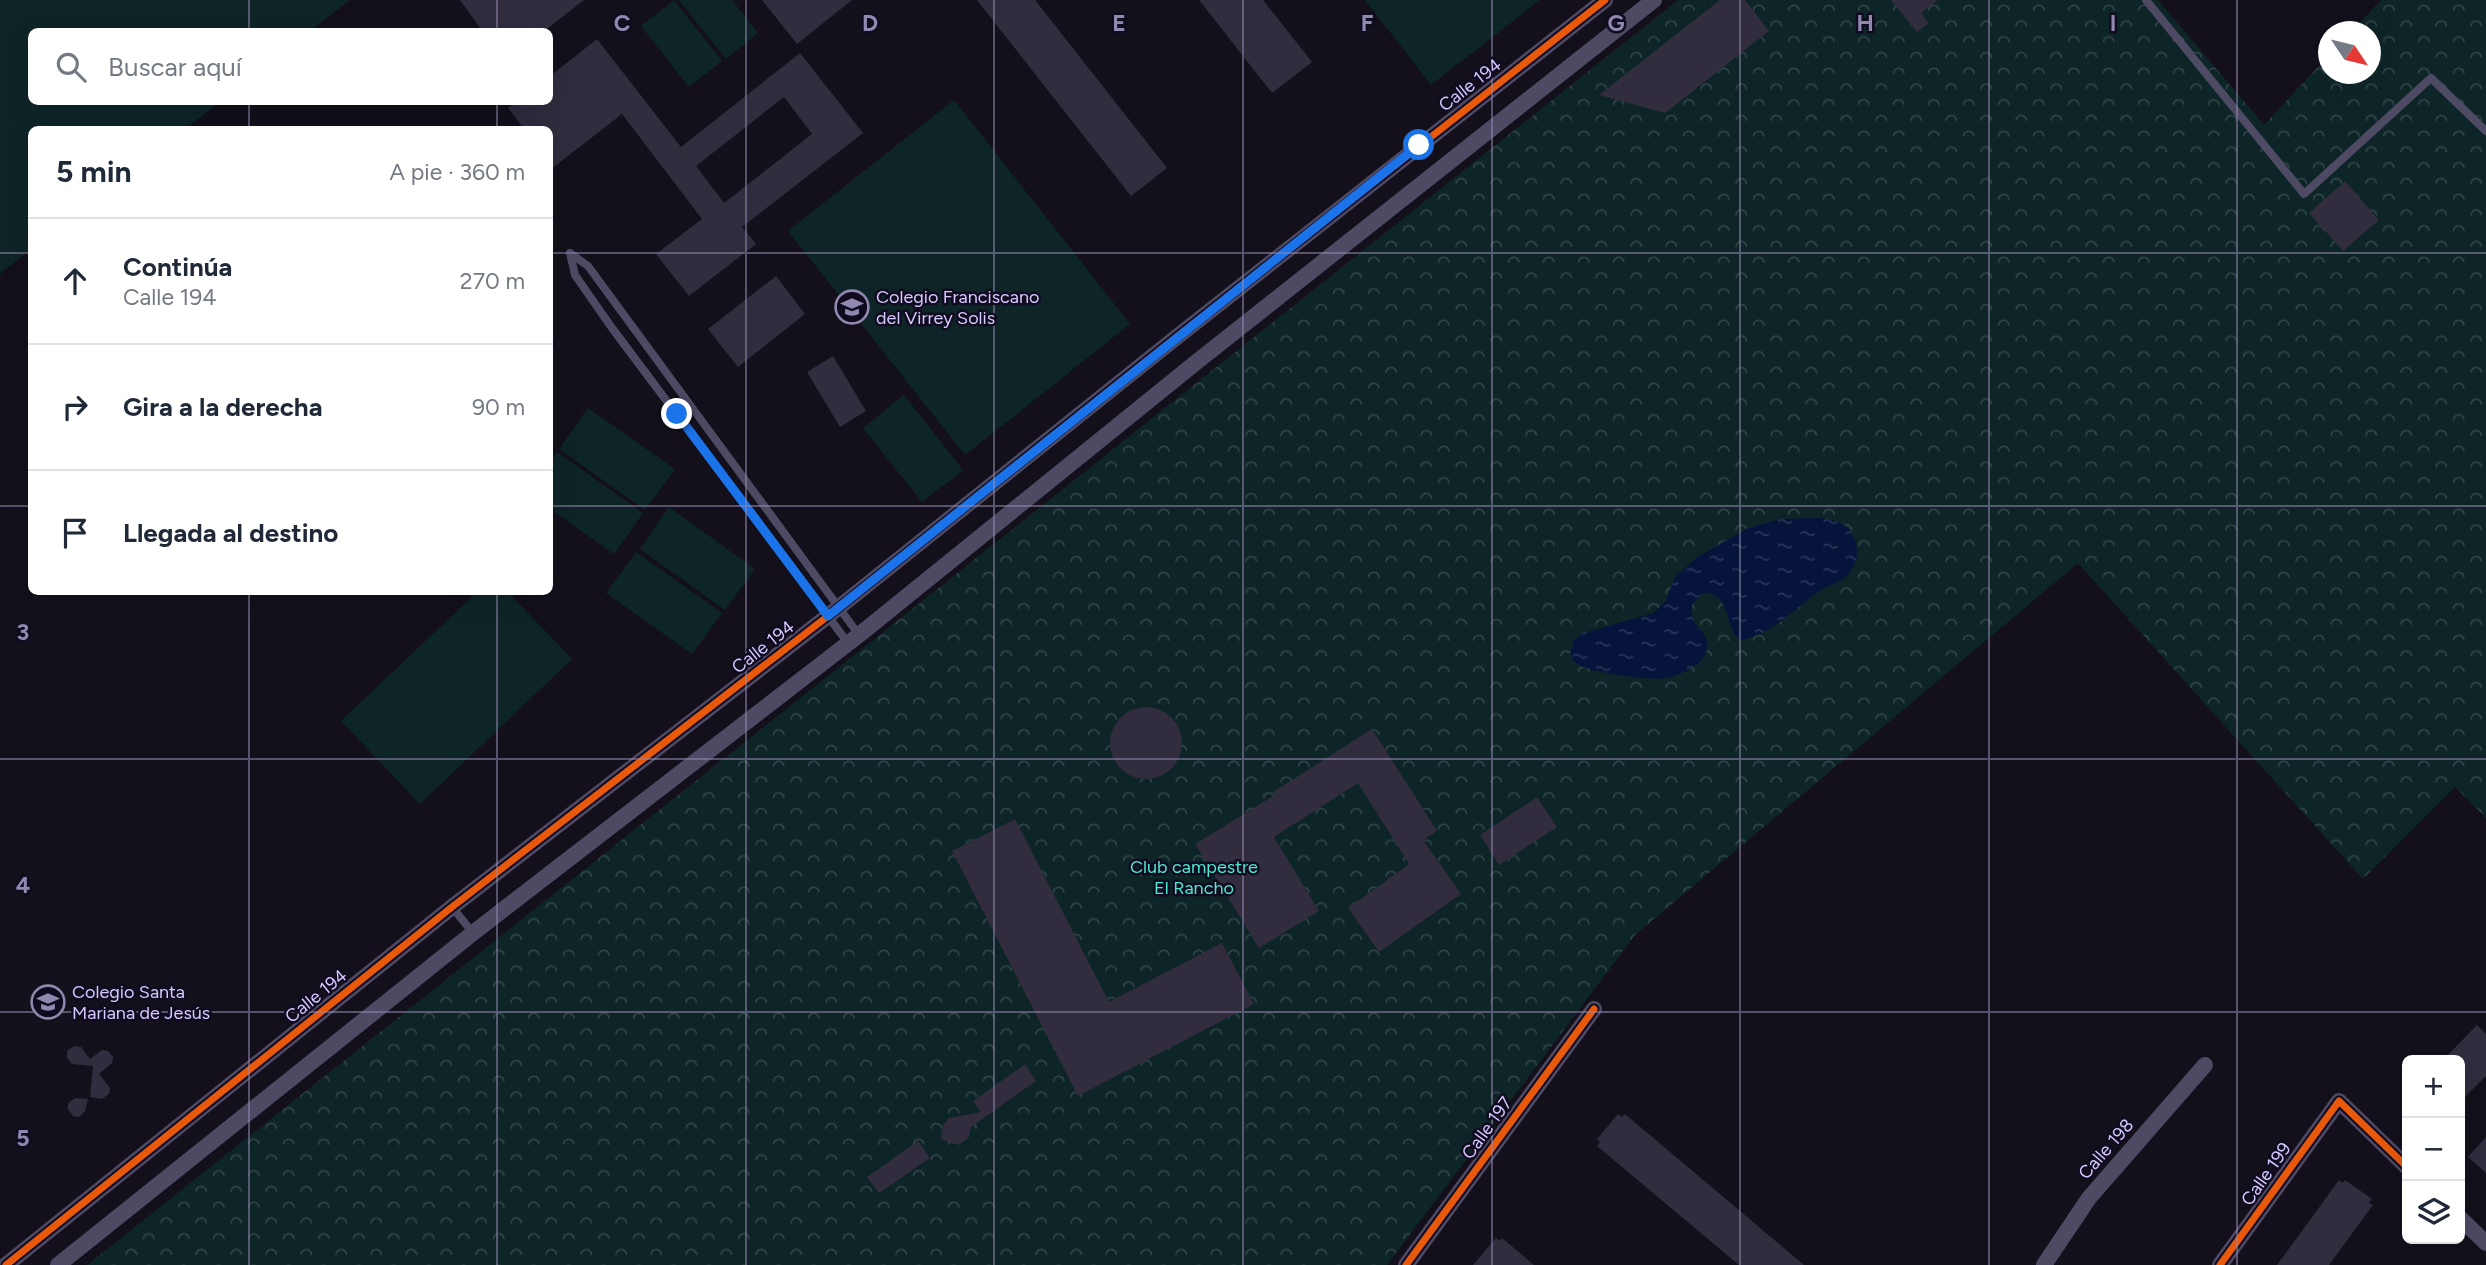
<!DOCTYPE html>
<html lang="es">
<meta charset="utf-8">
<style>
:root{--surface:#fff;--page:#f6f6f7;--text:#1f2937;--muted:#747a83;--line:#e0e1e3}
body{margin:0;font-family:Figtree,sans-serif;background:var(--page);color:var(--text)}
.controls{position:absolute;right:21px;bottom:21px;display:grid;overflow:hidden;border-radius:10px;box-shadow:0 7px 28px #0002}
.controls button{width:63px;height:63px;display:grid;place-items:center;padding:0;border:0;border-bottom:2px solid var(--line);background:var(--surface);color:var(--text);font:35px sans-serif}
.compass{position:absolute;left:2318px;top:21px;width:63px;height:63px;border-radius:50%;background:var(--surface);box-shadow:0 7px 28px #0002;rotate:125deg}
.stop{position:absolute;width:21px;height:21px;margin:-16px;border:5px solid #1a73e8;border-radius:50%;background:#fff}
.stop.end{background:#1a73e8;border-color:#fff;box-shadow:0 2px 7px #0008}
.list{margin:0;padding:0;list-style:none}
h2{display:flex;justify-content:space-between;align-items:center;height:91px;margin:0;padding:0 28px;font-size:30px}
h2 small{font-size:23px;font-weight:400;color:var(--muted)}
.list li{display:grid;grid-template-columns:46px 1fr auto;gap:21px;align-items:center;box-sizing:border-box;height:126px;padding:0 28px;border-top:2px solid var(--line)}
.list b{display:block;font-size:26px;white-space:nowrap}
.list p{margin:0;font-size:23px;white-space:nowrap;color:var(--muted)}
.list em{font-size:23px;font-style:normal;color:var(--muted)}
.icon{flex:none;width:38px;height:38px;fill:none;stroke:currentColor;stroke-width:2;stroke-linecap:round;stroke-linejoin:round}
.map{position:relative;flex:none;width:2486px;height:1265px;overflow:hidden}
.search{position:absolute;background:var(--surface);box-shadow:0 7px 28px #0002;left:28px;top:28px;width:525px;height:77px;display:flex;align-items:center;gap:18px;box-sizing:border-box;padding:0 24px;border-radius:10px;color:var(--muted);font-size:26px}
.panel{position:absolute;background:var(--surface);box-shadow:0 7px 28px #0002;left:28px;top:126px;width:525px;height:469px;border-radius:10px}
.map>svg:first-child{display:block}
</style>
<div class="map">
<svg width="2486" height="1265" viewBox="0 0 2486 1265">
<defs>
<pattern id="park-crowns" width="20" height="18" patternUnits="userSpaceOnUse" patternTransform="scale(1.75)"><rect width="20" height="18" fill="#0e2528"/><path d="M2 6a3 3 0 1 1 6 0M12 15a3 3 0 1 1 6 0" fill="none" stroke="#304348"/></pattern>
<pattern id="water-ripples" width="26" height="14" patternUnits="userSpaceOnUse" patternTransform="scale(1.75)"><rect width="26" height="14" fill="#06143b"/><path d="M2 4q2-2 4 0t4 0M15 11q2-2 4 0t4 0" fill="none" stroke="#293558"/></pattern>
</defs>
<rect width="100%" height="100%" fill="#13101b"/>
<path fill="#0e2528" d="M0,0H350L310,31L32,32V102H220L185,129L32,130L31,249L0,274Z
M674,0L722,61L689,87L641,26Z
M679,0H732L758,33L726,59Z
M1365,0H1540L1431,85Z
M954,100L1130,324L965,455L788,231Z
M904,395L963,470L922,502L863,428Z
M588,408L675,469L645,510L559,449Z
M557,452L643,513L614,554L550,509V463Z
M669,507L755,569L725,610L640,549Z
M636,552L722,613L692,654L606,593Z
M477,592H508L572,659L420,804L341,721Z"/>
<path fill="url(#park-crowns)" d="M1678,0H2158L2264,125L2328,56V74H2370V32L2352,31L2381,0H2486V818L2455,787L2363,879L2078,563L1635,935L1387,1265H87Z"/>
<path fill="url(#water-ripples)" d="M1780,519C1811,519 1855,509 1857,552C1858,561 1850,575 1842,580C1835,585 1825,586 1818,592C1794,609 1771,636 1740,640C1724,628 1733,602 1710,593L1702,594L1692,604C1692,608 1691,612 1692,615C1696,632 1717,637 1703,658C1698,667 1676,677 1666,678C1651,681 1594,673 1581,666C1575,664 1573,659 1570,655L1574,640L1583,633L1653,613L1666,601L1675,577L1696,558L1748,528Z"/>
<path fill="#312c3e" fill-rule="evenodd" d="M460,0H584L543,32H483Z
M762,0H852L797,44Z
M977,0H1035L1167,168L1131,196Z
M1199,0H1263L1312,62L1272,93Z
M1720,0H1745L1769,31L1665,113L1599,95Z
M1891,0H1938L1921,13L1929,23L1917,32Z
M597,39L681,147L800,53L863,133L742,227L756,244L689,296L656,254L702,219L622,114L550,170V130H525L508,108L516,102H550V76ZM784,97L812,134L724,203L696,166Z
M2345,181L2379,220L2343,251L2309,213Z
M776,276L805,314L738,367L708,329Z
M833,356L866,411L840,427L807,372Z
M1110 743a36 36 0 1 1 72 0a36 36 0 1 1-72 0Z
M1372,729L1437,831L1423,840L1461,894L1379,952L1348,908L1409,864L1358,783L1274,837L1319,911L1259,948L1195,844L1275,795L1273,792Z
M1537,797L1557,827L1499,865L1480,835Z
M1015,819L1109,1002L1222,943L1254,1004L1078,1096L952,851Z
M2477,1025L2486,1034V1076L2460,1102V1060H2443Z
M74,1046L81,1047L90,1059L102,1050L108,1051L113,1057L112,1063L99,1074L110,1088L109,1094L102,1099L90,1097L93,1066L72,1064L67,1058V1051Z
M1025,1064L1036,1081L971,1127L969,1137L962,1143L953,1144L941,1139L943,1125L949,1118L981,1112L973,1101Z
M75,1098L88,1099L85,1111L79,1117L73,1116L68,1109V1103Z
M1618,1114L1622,1117L1625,1114L1804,1265H1739L1597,1146L1600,1142L1597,1139Z
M2486,1137V1173L2468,1157Z
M918,1141L930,1158L879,1193L867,1177Z
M2339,1180L2343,1183L2345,1180L2372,1199L2369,1203L2373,1205L2329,1265H2277Z
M1496,1238L1500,1241L1502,1238L1534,1265H1473Z"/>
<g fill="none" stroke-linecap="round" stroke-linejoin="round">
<path stroke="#4e4a64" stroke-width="8" d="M2146,0L2304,194L2431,78L2486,131
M570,253L575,275L612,328L848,643
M570,253L588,266L859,635
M452,907L473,933"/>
<path stroke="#4e4a64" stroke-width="16" d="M2460,1218L2486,1243
M6,1265L452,907L828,616L1178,336L1605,0
M58,1265L473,933L859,635L1194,364L1654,0
M1406,1265L1594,1009
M2044,1265L2089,1198L2205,1065
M2220,1265L2339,1101L2407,1167"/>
<defs>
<path id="cycleway" d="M6,1265L452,907L828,616L1178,336L1605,0
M1406,1265L1594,1009
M2220,1265L2339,1101L2407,1167"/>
</defs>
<use href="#cycleway" stroke="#110b20" stroke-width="11"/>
<use href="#cycleway" stroke="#e8590c" stroke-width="7"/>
</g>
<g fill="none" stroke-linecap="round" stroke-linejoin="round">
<path stroke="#1a73e8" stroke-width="9" d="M677,414L828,616L1419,145"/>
</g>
<path fill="none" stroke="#9188af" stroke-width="2" stroke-opacity="0.55" d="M249,0V32M497,0V32M746,0V1265M994,0V1265M1243,0V1265M1492,0V1265M1740,0V1265M1989,0V1265M2237,0V1265M249,102V130M497,102V130M0,253H32M550,253H2486M0,506H32M550,506H2486M249,592V1265M497,592V1265M0,759H2486M0,1012H2486"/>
<defs>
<symbol id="school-ring" viewBox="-11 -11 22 22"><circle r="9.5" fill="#110b20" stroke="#9188af" stroke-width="1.5"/><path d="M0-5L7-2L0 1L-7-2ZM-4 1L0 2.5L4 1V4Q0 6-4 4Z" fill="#9188af"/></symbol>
</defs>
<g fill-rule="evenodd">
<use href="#school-ring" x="833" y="288" width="38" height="38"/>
<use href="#school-ring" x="29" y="983" width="38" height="38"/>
</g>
<g text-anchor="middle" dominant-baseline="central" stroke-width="5" stroke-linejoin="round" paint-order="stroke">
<g font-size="18" fill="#d5c9ff" stroke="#110b20">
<text transform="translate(1470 85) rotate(-38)">Calle 194</text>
<text transform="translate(763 647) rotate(-38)">Calle 194</text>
<text transform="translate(316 996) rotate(-39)">Calle 194</text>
<text transform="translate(1487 1128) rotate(-54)">Calle 197</text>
<text transform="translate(2106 1149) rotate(-49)">Calle 198</text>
<text transform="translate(2266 1174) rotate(-55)">Calle 199</text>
</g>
<g font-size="18" fill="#d5c9ff" stroke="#110b20" text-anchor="start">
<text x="876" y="297">Colegio Franciscano<tspan x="876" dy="21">del Virrey Solis</tspan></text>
<text x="72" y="992">Colegio Santa<tspan x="72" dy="21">Mariana de Jesús</tspan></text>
</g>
<g font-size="18" fill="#4de8d1" stroke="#110b20">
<text x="1194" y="867">Club campestre<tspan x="1194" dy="21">El Rancho</tspan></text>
</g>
</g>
<g font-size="23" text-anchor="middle" font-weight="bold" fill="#9188af" stroke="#110b20" stroke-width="5" stroke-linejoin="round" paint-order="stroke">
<text x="622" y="31">C</text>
<text x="870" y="31">D</text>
<text x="1119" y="31">E</text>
<text x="1367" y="31">F</text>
<text x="1616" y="31">G</text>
<text x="1865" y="31">H</text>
<text x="2113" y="31">I</text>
<text x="23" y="640">3</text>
<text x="23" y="893">4</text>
<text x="23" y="1146">5</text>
</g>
</svg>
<div class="controls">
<button>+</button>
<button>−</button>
<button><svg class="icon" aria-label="layers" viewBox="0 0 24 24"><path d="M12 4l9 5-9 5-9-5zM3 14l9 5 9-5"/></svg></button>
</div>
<svg class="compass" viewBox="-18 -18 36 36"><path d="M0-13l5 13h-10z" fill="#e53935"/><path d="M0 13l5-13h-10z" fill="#747a83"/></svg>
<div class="stop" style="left:1419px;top:145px"></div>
<div class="stop end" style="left:677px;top:414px"></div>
<div class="search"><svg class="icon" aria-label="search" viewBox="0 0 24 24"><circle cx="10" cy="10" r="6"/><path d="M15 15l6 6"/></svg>Buscar aquí</div>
<section class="panel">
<h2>5 min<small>A pie · 360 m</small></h2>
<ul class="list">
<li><svg class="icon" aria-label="ahead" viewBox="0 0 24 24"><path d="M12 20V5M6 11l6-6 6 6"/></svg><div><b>Continúa</b><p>Calle 194</p></div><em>270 m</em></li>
<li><svg class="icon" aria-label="right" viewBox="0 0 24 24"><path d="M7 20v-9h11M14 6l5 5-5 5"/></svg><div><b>Gira a la derecha</b></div><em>90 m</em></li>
<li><svg class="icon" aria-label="arrive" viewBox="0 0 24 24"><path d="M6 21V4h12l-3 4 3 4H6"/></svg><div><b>Llegada al destino</b></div></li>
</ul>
</section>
</div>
